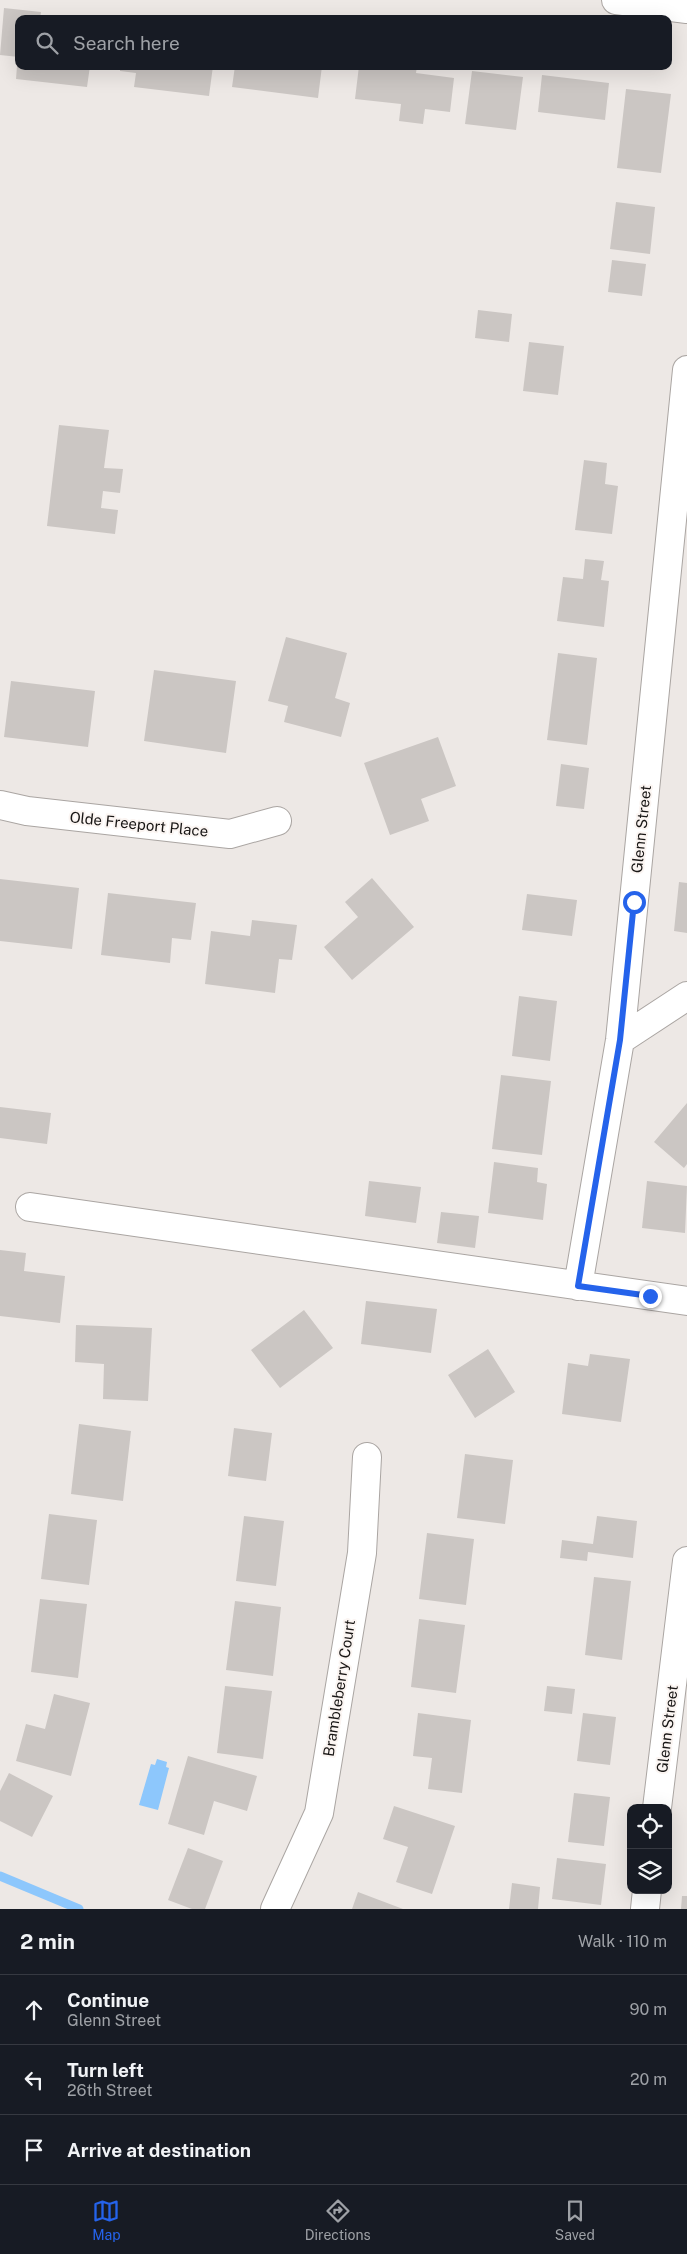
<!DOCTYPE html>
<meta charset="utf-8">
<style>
:root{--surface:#171b24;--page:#20242c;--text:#f1f3f6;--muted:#9ea1a6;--line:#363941;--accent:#2563eb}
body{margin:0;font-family:"Public Sans",sans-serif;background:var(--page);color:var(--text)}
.controls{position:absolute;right:15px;bottom:15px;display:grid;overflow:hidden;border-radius:10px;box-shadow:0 5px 20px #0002}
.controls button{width:45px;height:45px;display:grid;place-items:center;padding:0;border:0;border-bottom:1px solid var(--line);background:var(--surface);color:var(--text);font:25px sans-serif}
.stop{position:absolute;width:15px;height:15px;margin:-11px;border:4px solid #2563eb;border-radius:50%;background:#fff}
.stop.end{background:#2563eb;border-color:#fff;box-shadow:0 1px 5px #0008}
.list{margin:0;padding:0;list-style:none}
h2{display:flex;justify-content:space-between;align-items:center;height:65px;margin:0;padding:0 20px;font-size:21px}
h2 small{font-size:16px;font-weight:400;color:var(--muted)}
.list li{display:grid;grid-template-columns:32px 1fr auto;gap:15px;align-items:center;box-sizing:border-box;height:70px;padding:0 20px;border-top:1px solid var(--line)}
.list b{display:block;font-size:19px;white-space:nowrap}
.list p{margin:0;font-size:16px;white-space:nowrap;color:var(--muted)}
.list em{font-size:16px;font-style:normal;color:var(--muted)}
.icon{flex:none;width:28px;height:28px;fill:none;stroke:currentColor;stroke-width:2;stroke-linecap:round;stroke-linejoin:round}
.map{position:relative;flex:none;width:687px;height:1909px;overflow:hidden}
.search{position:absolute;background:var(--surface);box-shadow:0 5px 20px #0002;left:15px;right:15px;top:15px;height:55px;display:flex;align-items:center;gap:12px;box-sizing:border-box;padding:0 18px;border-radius:10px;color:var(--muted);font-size:19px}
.sheet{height:275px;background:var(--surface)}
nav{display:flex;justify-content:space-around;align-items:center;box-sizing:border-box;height:70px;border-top:1px solid var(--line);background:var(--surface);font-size:14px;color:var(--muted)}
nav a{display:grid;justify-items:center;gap:2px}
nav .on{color:var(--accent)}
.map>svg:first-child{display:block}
</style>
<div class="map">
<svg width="687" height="1909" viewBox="0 0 687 1909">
<rect width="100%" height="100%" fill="#ede8e5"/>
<path fill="#8dc7fc" d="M157,1759L167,1762L166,1767L169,1768L158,1810L139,1805L151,1764L155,1765Z"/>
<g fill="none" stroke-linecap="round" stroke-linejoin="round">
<path stroke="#8dc7fc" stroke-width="9" d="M0,1876L79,1909"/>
</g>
<path fill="#cbc6c3" d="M4,8L41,12L40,19H19V57L0,55Z
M17,66H90L87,87L16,79Z
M120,66H213L209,96L134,87L136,73L120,71Z
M235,66H322L318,98L232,87Z
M359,66H417L416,73L454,78L450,112L425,109L423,124L399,121L401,104L355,99Z
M472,71L523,77L516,130L465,124Z
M542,75L609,83L605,120L538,112Z
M626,89L671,94L661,173L617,168Z
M616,202L655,207L650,254L610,249Z
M612,260L646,264L642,296L608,292Z
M478,310L512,314L509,342L475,338Z
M529,342L564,346L558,395L523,391Z
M59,425L109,430L104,468L123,469L120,493L103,491L101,508L118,510L115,534L47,526Z
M584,460L607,463L605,484L618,486L612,534L575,530Z
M585,559L604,561L601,580L609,581L604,627L557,621L563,577L583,579Z
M286,637L347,653L335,698L350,703L341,737L284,722L288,706L268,701Z
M558,653L597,658L587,745L547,740Z
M154,670L236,681L226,753L144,741Z
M11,681L95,691L88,747L4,737Z
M438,737L456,786L421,799L429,821L390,835L364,763Z
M561,764L589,768L584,809L556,806Z
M372,878L414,927L352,980L324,947L358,917L345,902Z
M0,879L79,888L72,949L0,941Z
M679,882L687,883V933L674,931Z
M108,893L196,903L191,940L172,938L170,963L101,955Z
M527,894L577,900L572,936L522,930Z
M252,920L297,925L292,960L279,959L275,993L205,984L211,931L250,936Z
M519,996L557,1001L550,1061L512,1056Z
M501,1075L551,1081L542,1155L492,1149Z
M687,1103V1164L684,1168L654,1142Z
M0,1107L51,1113L47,1144L0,1138Z
M494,1162L538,1168L537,1182L547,1184L543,1220L488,1213Z
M369,1181L421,1187L416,1223L365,1216Z
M647,1181L687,1186L685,1233L642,1228Z
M441,1212L479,1216L475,1248L437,1243Z
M0,1250L26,1253L24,1271L65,1276L60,1323L0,1316Z
M366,1301L437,1309L431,1353L361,1344Z
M304,1310L333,1348L280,1388L251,1350Z
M76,1325L152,1328L148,1401L103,1399L104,1364L75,1362Z
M488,1349L515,1392L475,1418L448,1375Z
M590,1354L630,1359L621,1422L562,1414L568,1363L588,1366Z
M79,1424L131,1431L123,1501L71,1494Z
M234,1428L272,1433L266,1481L228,1476Z
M465,1454L513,1460L505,1524L457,1518Z
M49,1514L97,1520L89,1585L41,1579Z
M244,1516L284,1521L276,1586L236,1581Z
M597,1516L637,1521L633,1558L588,1552L587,1561L560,1558L562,1540L593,1544Z
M427,1533L474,1539L466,1605L419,1599Z
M594,1577L631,1581L622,1660L585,1655Z
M40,1599L87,1604L78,1678L31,1672Z
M235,1601L281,1607L273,1676L226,1670Z
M419,1619L465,1625L456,1693L411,1687Z
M225,1686L272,1691L263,1759L217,1753Z
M547,1686L575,1689L572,1714L544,1711Z
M54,1694L90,1703L71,1776L16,1761L26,1724L45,1729Z
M418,1713L471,1720L462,1793L428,1789L432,1758L413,1756Z
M583,1713L616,1717L610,1765L577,1761Z
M188,1756L257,1776L247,1811L214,1801L204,1835L168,1824Z
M9,1773L53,1796L32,1837L0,1821V1791Z
M574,1793L610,1797L604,1846L568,1842Z
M394,1806L455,1826L432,1894L396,1882L408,1847L383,1839Z
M188,1848L223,1861L205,1909H192L168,1900Z
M557,1858L606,1864L601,1905L552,1899Z
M512,1883L540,1887L538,1909H509Z
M358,1892L403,1909H352Z
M682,1896H687V1909H681Z"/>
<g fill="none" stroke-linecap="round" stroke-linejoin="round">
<defs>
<path id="minor" d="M616,0L687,9
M0,805L27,811L230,834L277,821
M620,1040L687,996
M30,1207L687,1301
M578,1286L620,1040L687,370
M657,1808L687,1561
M275,1909L319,1813L362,1553L367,1457
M645,1909L647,1890"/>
</defs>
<use href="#minor" stroke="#aaa5a2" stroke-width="30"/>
<use href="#minor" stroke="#fff" stroke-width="28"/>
</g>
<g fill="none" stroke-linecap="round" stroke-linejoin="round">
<path stroke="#2563eb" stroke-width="6" d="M634,902L620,1040L578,1286L650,1296"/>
</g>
<g text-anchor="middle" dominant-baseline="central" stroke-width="4" stroke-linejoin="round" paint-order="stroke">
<g font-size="15" fill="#181615" stroke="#fbf5f2">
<text transform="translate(139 824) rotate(6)">Olde Freeport Place</text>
<text transform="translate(641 829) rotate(-84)">Glenn Street</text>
<text transform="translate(339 1688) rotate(-81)">Brambleberry Court</text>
<text transform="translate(667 1729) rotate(-83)">Glenn Street</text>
</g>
</g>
</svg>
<div class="controls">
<button><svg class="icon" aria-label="locate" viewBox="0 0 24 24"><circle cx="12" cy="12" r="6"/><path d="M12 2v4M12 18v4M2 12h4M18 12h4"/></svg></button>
<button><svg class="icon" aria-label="layers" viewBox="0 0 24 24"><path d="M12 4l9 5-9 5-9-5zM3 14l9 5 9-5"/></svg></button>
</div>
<div class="stop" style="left:634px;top:902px"></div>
<div class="stop end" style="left:650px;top:1296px"></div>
<div class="search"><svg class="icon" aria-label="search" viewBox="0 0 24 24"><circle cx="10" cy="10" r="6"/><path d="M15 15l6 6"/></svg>Search here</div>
</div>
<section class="sheet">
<h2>2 min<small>Walk · 110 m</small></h2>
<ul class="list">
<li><svg class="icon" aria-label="ahead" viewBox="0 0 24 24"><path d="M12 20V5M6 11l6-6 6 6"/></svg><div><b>Continue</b><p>Glenn Street</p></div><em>90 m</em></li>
<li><svg class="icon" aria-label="left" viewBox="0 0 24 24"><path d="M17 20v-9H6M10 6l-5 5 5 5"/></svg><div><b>Turn left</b><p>26th Street</p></div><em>20 m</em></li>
<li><svg class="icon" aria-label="arrive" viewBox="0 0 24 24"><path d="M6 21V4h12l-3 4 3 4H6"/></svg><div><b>Arrive at destination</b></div></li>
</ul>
</section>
<nav>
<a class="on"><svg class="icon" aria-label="map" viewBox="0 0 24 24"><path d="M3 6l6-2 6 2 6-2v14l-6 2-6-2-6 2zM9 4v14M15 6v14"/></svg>Map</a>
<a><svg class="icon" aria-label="directions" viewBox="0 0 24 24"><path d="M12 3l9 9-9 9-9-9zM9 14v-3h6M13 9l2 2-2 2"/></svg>Directions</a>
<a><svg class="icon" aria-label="saved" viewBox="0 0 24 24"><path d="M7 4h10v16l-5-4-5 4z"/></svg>Saved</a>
</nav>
